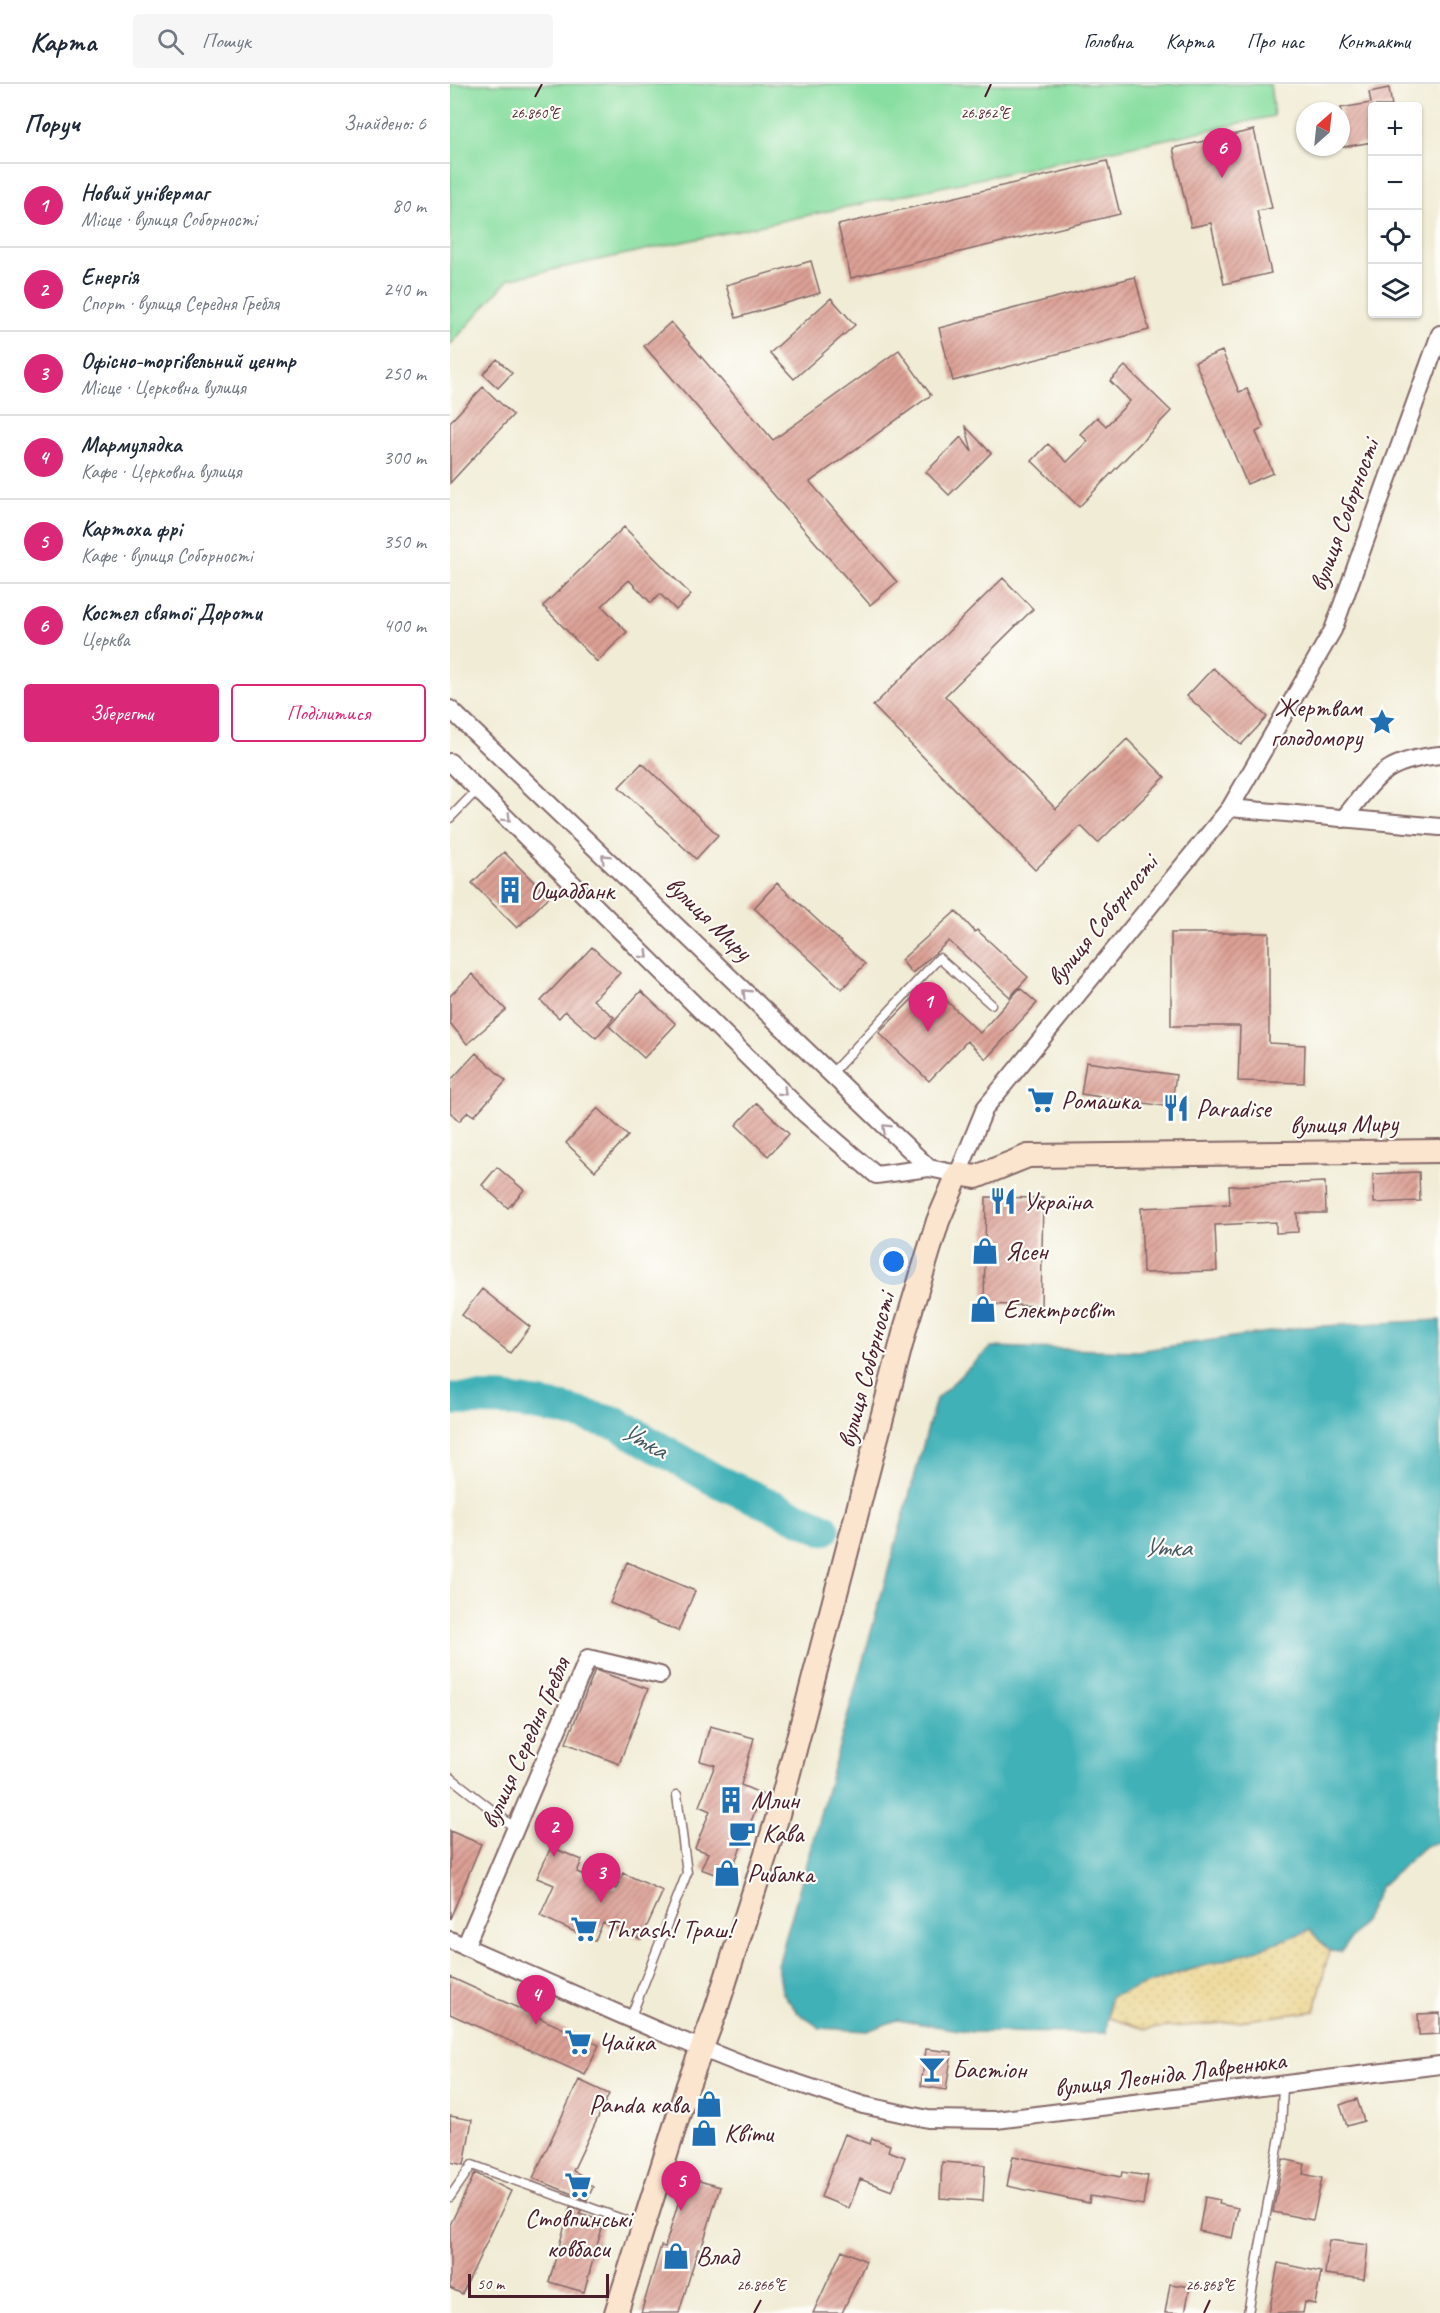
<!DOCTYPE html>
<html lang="uk">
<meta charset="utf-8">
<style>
:root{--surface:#fff;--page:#f6f6f7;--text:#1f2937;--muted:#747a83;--line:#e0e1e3;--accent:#db2777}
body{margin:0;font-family:Caveat,sans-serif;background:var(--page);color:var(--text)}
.controls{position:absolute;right:18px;top:18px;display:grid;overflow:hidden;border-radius:6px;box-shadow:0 2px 4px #0004}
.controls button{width:54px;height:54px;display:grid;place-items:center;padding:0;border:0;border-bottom:2px solid var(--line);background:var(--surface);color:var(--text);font:30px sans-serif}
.compass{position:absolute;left:846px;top:18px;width:54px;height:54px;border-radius:50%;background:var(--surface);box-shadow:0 2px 4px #0004;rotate:27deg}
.scale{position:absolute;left:18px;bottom:15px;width:141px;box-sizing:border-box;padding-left:6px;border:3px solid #4a1f2b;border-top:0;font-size:16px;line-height:21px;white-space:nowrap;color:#4a1f2b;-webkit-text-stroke:4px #fdfcf7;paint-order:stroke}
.you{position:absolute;left:444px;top:1178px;width:21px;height:21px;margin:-15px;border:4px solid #fff;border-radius:50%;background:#1a73e8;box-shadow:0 0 0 9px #1a73e833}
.badge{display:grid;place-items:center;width:39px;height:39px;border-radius:50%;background:var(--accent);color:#fff;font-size:20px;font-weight:700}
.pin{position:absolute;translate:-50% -50px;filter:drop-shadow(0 2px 3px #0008)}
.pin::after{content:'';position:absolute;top:32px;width:21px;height:18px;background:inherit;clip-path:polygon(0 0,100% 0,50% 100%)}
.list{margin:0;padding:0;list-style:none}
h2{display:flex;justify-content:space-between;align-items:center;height:78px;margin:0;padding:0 24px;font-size:26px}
h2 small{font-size:20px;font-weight:400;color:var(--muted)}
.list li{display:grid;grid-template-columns:39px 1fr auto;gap:18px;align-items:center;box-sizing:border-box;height:84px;padding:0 24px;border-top:2px solid var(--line)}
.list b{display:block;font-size:22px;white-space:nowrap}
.list p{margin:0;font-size:20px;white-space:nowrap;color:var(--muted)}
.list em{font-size:20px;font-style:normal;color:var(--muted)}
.actions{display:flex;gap:12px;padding:18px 24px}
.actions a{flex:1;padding:14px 0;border:2px solid var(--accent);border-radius:6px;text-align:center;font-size:21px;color:var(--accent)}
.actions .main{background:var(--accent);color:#fff}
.icon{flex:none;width:33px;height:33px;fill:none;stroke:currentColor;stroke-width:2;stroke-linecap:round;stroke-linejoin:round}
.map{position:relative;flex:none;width:990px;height:2229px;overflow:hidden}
header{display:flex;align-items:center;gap:36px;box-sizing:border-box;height:84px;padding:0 30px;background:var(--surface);border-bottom:2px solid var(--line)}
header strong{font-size:28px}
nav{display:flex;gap:33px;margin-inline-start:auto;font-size:21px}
.search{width:420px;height:54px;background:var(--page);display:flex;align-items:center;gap:15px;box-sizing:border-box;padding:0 21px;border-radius:6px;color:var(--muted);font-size:22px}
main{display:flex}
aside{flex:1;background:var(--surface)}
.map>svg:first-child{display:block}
</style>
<header>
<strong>Карта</strong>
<div class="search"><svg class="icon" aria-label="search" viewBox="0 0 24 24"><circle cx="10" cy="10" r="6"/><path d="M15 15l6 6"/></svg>Пошук</div>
<nav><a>Головна</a><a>Карта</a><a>Про нас</a><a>Контакти</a></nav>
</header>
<main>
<aside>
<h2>Поруч<small>Знайдено: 6</small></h2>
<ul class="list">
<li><span class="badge">1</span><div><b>Новий універмаг</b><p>Місце · вулиця Соборності</p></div><em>80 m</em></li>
<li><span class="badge">2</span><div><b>Енергія</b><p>Спорт · вулиця Середня Гребля</p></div><em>240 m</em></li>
<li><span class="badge">3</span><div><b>Офісно-торгівельний центр</b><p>Місце · Церковна вулиця</p></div><em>250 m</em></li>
<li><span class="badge">4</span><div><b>Мармулядка</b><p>Кафе · Церковна вулиця</p></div><em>300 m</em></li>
<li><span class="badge">5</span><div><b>Картоха фрі</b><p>Кафе · вулиця Соборності</p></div><em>350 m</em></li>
<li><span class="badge">6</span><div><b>Костел святої Дороти</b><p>Церква</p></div><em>400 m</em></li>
</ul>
<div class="actions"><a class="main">Зберегти</a><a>Поділитися</a></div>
</aside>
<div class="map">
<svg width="990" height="2229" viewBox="0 0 990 2229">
<defs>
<pattern id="sand-dots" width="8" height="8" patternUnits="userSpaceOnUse" patternTransform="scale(1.5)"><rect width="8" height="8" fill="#eeda9e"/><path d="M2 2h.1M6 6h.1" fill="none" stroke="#cebb88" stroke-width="1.8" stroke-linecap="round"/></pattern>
<pattern id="building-hatch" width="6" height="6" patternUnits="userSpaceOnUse" patternTransform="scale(1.5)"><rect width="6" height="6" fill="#dda196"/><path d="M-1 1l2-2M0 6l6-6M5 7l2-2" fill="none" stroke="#b5837b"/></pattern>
</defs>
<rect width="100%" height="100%" fill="#fdfcf7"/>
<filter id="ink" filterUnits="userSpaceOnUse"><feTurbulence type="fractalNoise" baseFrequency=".0167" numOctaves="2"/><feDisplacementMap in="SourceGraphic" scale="12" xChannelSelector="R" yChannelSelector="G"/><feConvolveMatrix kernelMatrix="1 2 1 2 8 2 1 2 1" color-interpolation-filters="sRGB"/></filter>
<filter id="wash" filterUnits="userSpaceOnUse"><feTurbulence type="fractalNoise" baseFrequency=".008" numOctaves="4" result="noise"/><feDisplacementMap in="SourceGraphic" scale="24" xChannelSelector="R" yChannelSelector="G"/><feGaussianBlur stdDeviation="1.35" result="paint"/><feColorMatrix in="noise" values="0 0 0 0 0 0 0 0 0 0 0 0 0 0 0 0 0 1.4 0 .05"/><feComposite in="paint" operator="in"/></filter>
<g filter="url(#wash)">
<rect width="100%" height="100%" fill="#f1ecd6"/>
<path fill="#88dea0" stroke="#697e66" stroke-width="1.5" d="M0,0H820L824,32L59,195L0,261Z"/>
<path fill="url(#sand-dots)" stroke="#9c7c64" stroke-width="1.5" d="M860,1846L879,1867L865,1927L773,1939L695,1945L659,1934L660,1913C726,1889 794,1871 860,1846Z"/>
<path fill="#40b1b7" stroke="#456871" stroke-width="1.5" d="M990,1236V1759L975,1762L930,1803L915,1835L891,1868L879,1867L860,1846L792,1871L725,1890L660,1913L656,1949L522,1948L447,1936L417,1947L370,1944L347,1928L332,1908L328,1881L486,1315L541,1263L687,1267L852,1243Z"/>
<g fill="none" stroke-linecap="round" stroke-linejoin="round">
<path stroke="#40b1b7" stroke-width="33" d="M0,1315L55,1316L111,1325L167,1340L265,1396L374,1445"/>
</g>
<g id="blocks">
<path fill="url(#building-hatch)" d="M939,4L942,22H922V58L893,63L891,24L921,19L919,8Z
M804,46L822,124L807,127L821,189L774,200L761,139L741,143L723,64Z
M657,77L670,130L401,194L388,141Z
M361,177L370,209L286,234L276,201Z
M685,193L699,246L503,297L489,244Z
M381,214L405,241L344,295L320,269Z
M221,238L323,356L449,266L481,311L360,398L447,498L420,521L194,262Z
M772,267L789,308L797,305L814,344L806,348L823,389L797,400L745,278Z
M47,275L62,289L48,304L33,290Z
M675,282L721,327L629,423L582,377L598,360L617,378L638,357L630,350L647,333L656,342L680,317L660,297Z
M33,303L63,331L0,399V338Z
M516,343L541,369L499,411L476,388L511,353L522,368Z
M174,443L241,511L226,526L210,510L201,519L179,496L152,522L177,548L147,578L93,522Z
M553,494L583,525L495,612L606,725L677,655L715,693L648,759L631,742L585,786L423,622Z
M763,584L817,633L791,661L737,612Z
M192,679L268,751L246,775L169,703Z
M54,768L99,813L67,844L22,799Z
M327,799L415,880L392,905L304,824Z
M506,827L525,848L527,846L578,893L560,913L499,857L462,889L451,876Z
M721,849H819V959L855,961L854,999L788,997L790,942H721Z
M142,863L170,889L143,916L164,933L146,954L115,927L109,934L91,917Z
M22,890L56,926L17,960L0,939V912Z
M478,899L530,949L570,904L587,919L536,975L517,957L479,997L429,949Z
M191,907L226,940L194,974L159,942Z
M26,969L56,997L24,1032L18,1028L9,1037L0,1028V997Z
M636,978L726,991L721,1023L631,1010Z
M307,1019L339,1050L318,1072L286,1041Z
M148,1024L178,1052L145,1087L116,1059Z
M47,1083L74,1106L58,1124L32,1101Z
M969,1088L970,1117L924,1119L923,1090Z
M875,1098L876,1129H847L848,1148L826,1149V1138L765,1141L767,1187L693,1189L691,1124L780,1120L779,1102Z
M536,1113L593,1114L591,1222L534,1220Z
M32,1205L80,1243L60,1269L12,1231Z
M177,1478L245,1507L228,1547L160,1519Z
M145,1586L198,1605L169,1680L116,1659Z
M260,1642L304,1654L291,1701L312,1710L278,1795L251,1785L258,1769L245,1764L260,1727L249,1722L265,1681L250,1677Z
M0,1747L31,1760L0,1835Z
M101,1763L132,1776L127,1788L166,1805L173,1789L213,1807L191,1855L153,1839L145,1857L90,1832L104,1801L87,1794Z
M0,1893L149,1961L135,1991L0,1930Z
M990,1929V1950L969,1951L968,1930Z
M476,1965L502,1968L496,2006L471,2002Z
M129,1996L159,2010L123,2087L131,2091L135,2099L143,2103L137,2116L83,2094Z
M907,2015L914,2037L897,2042L890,2021Z
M0,2032L22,2036L14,2081L0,2078Z
M395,2050L420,2060L422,2054L440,2061L438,2067L455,2073L442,2107L410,2095L399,2124L371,2113Z
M563,2072L671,2093L672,2088L698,2092L693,2121L640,2112L639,2119L557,2102Z
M833,2075L855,2080L853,2090L872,2094L863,2136L823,2128Z
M492,2078L535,2081L533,2117L490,2114Z
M25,2089L61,2107L12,2210L0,2204V2141Z
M236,2093L270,2103L251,2166L248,2165L229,2229H191L211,2162L215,2163Z
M755,2113L770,2116L769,2120L788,2124L782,2154L749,2147Z
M120,2123L131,2127L129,2130L154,2137L134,2208L99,2198Z
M879,2156L918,2161L914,2195L875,2190Z
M392,2166L416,2177L392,2229H363Z
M828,2179L871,2188L865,2220L855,2218L853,2229H819Z
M720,2200L740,2203L735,2229H715Z"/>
</g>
</g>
<g filter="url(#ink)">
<use href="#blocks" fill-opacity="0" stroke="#846767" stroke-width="1.5"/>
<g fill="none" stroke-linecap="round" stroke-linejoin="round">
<defs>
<path id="lane" d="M0,734L28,705
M381,990L489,874L541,920
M0,1693L65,1744
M180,1935L237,1789L227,1711
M0,2113L22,2081L191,2142
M798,2229L831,2047L833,2002"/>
<path id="street" d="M0,625L479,1084
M0,678L355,1030L426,1091L479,1084L508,1090L535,1024L780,724L883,546L990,250
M780,724L990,743
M893,735C928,692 932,677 990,671
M0,1856L208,1947L293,1981L413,2021L478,2035L546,2036L990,1981
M15,1863L138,1574L210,1591"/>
<path id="secondary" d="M166,2229L238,2001L266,1926L326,1738L456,1242L488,1137L508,1090L526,1093L578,1072L990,1067"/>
</defs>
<use href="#lane" stroke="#846767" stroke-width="11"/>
<use href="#street" stroke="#846767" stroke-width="20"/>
<use href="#secondary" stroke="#846767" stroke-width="26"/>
<use href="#lane" stroke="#fff" stroke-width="8"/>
<use href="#street" stroke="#fff" stroke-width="16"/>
<use href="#secondary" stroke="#fbe5cf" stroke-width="22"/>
</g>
<defs><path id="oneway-chevron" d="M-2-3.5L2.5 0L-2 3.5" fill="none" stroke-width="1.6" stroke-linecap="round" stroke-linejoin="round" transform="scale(1.5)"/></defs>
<g stroke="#ae9aa0">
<use href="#oneway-chevron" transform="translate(57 734) rotate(45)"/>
<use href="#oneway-chevron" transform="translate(155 774) rotate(-136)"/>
<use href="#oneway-chevron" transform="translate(195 871) rotate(45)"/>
<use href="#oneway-chevron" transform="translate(296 909) rotate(-136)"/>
<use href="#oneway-chevron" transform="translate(333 1008) rotate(45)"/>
<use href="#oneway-chevron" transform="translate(436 1044) rotate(-136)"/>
</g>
</g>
<path fill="none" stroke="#4a1f2b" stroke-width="2" d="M85,13L92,0M535,13L541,0M304,2229L311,2216M754,2229L760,2216"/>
<defs>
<symbol id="sight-bare" viewBox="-9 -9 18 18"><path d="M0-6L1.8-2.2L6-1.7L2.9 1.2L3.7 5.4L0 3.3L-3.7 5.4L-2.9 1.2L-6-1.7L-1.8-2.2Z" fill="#1f6fb2" stroke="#fdfcf7" stroke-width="2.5" paint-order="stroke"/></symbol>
<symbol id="building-bare" viewBox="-9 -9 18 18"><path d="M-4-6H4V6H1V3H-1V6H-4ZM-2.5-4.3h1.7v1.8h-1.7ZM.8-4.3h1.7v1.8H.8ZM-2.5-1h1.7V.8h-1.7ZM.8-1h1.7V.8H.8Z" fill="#1f6fb2" stroke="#fdfcf7" stroke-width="2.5" paint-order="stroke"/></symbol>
<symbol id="supermarket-bare" viewBox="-9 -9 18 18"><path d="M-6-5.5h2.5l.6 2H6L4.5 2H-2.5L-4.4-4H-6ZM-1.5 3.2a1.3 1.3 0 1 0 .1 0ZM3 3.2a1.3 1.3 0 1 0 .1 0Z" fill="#1f6fb2" stroke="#fdfcf7" stroke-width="2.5" paint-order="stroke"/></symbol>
<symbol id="restaurant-bare" viewBox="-9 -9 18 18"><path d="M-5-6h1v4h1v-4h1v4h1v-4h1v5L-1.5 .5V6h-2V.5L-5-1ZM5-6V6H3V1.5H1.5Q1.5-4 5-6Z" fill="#1f6fb2" stroke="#fdfcf7" stroke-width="2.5" paint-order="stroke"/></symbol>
<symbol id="shop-bare" viewBox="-9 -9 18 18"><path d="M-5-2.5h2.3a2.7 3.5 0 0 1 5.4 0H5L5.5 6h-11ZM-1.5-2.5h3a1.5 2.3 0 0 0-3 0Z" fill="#1f6fb2" stroke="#fdfcf7" stroke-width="2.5" paint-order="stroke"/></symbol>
<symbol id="cafe-bare" viewBox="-9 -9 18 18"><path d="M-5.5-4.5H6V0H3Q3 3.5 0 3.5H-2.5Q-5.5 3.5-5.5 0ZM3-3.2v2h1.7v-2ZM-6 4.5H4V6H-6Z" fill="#1f6fb2" stroke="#fdfcf7" stroke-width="2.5" paint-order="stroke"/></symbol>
<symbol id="bar-bare" viewBox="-9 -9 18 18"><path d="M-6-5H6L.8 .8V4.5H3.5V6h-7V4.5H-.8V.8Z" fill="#1f6fb2" stroke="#fdfcf7" stroke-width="2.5" paint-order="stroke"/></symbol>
</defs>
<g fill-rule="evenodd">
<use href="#sight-bare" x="913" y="619" width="38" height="38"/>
<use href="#building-bare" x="41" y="787" width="38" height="38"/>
<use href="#supermarket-bare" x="572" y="997" width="38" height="38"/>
<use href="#restaurant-bare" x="707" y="1005" width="38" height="38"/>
<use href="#restaurant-bare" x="534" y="1098" width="38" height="38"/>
<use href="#shop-bare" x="516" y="1148" width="38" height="38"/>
<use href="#shop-bare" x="514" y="1206" width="38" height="38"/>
<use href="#building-bare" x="262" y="1697" width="38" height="38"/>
<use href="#cafe-bare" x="273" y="1730" width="38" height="38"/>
<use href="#shop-bare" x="258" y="1770" width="38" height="38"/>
<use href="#supermarket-bare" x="115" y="1826" width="38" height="38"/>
<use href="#supermarket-bare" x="109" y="1939" width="38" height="38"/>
<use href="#bar-bare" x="463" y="1966" width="38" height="38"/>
<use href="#shop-bare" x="240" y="2001" width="38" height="38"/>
<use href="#shop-bare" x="235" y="2030" width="38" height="38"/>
<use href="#supermarket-bare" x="109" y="2082" width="38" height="38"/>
<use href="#shop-bare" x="207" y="2153" width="38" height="38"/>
</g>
<g text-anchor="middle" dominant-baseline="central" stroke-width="4.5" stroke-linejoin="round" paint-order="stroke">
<g font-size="26" fill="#4a1f2b" stroke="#fdfcf7">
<text transform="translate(894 431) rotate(-70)">вулиця Соборності</text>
<text transform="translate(259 834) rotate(44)">вулиця Миру</text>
<text transform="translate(652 836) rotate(-51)">вулиця Соборності</text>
<text transform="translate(894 1040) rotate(-1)">вулиця Миру</text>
<text transform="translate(416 1286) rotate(-75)">вулиця Соборності</text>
<text transform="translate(75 1659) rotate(-66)">вулиця Середня Гребля</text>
<text transform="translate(720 1990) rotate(-7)">вулиця Леоніда Лавренюка</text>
</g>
<g font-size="26" fill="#4a1f2b" stroke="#fdfcf7" text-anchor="start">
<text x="912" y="623" text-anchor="end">Жертвам<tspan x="912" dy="30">голодомору</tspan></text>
<text x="80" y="806">Ощадбанк</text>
<text x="611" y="1016">Ромашка</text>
<text x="746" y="1024">Paradise</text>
<text x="573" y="1117">Україна</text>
<text x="555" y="1167">Ясен</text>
<text x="553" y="1225">Електросвіт</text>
<text x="301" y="1716">Млин</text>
<text x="312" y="1749">Кава</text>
<text x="297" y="1789">Рибалка</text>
<text x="154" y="1845">Thrash! Траш!</text>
<text x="148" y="1958">Чайка</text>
<text x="502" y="1985">Бастіон</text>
<text x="239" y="2020" text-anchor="end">Panda кава</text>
<text x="274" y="2049">Квіти</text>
<text x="128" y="2134" text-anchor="middle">Стовпинські<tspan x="128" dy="30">ковбаси</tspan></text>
<text x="246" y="2172">Влад</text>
</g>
<g font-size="27" font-style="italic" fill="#465963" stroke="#fdfcf7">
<text transform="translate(194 1356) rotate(28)">Утка</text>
<text x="717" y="1463">Утка</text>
</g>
</g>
<g font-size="15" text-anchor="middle" fill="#4a1f2b" stroke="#fdfcf7" stroke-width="4.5" stroke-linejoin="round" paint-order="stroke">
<text x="85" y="34">26.860°E</text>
<text x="535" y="34">26.862°E</text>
<text x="311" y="2206">26.866°E</text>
<text x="760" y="2206">26.868°E</text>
</g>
</svg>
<div class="controls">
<button>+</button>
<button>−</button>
<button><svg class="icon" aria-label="locate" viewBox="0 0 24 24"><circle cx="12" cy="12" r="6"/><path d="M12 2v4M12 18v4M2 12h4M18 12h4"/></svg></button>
<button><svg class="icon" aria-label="layers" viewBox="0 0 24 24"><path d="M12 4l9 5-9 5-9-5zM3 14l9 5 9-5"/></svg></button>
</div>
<svg class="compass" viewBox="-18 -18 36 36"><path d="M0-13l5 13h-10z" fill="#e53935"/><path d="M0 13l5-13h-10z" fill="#747a83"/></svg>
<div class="scale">50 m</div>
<div class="you"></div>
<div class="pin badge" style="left:478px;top:948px">1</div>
<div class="pin badge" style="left:104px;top:1773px">2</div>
<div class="pin badge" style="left:151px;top:1819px">3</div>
<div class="pin badge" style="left:86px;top:1941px">4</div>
<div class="pin badge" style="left:231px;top:2127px">5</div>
<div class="pin badge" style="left:772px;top:94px">6</div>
</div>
</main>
